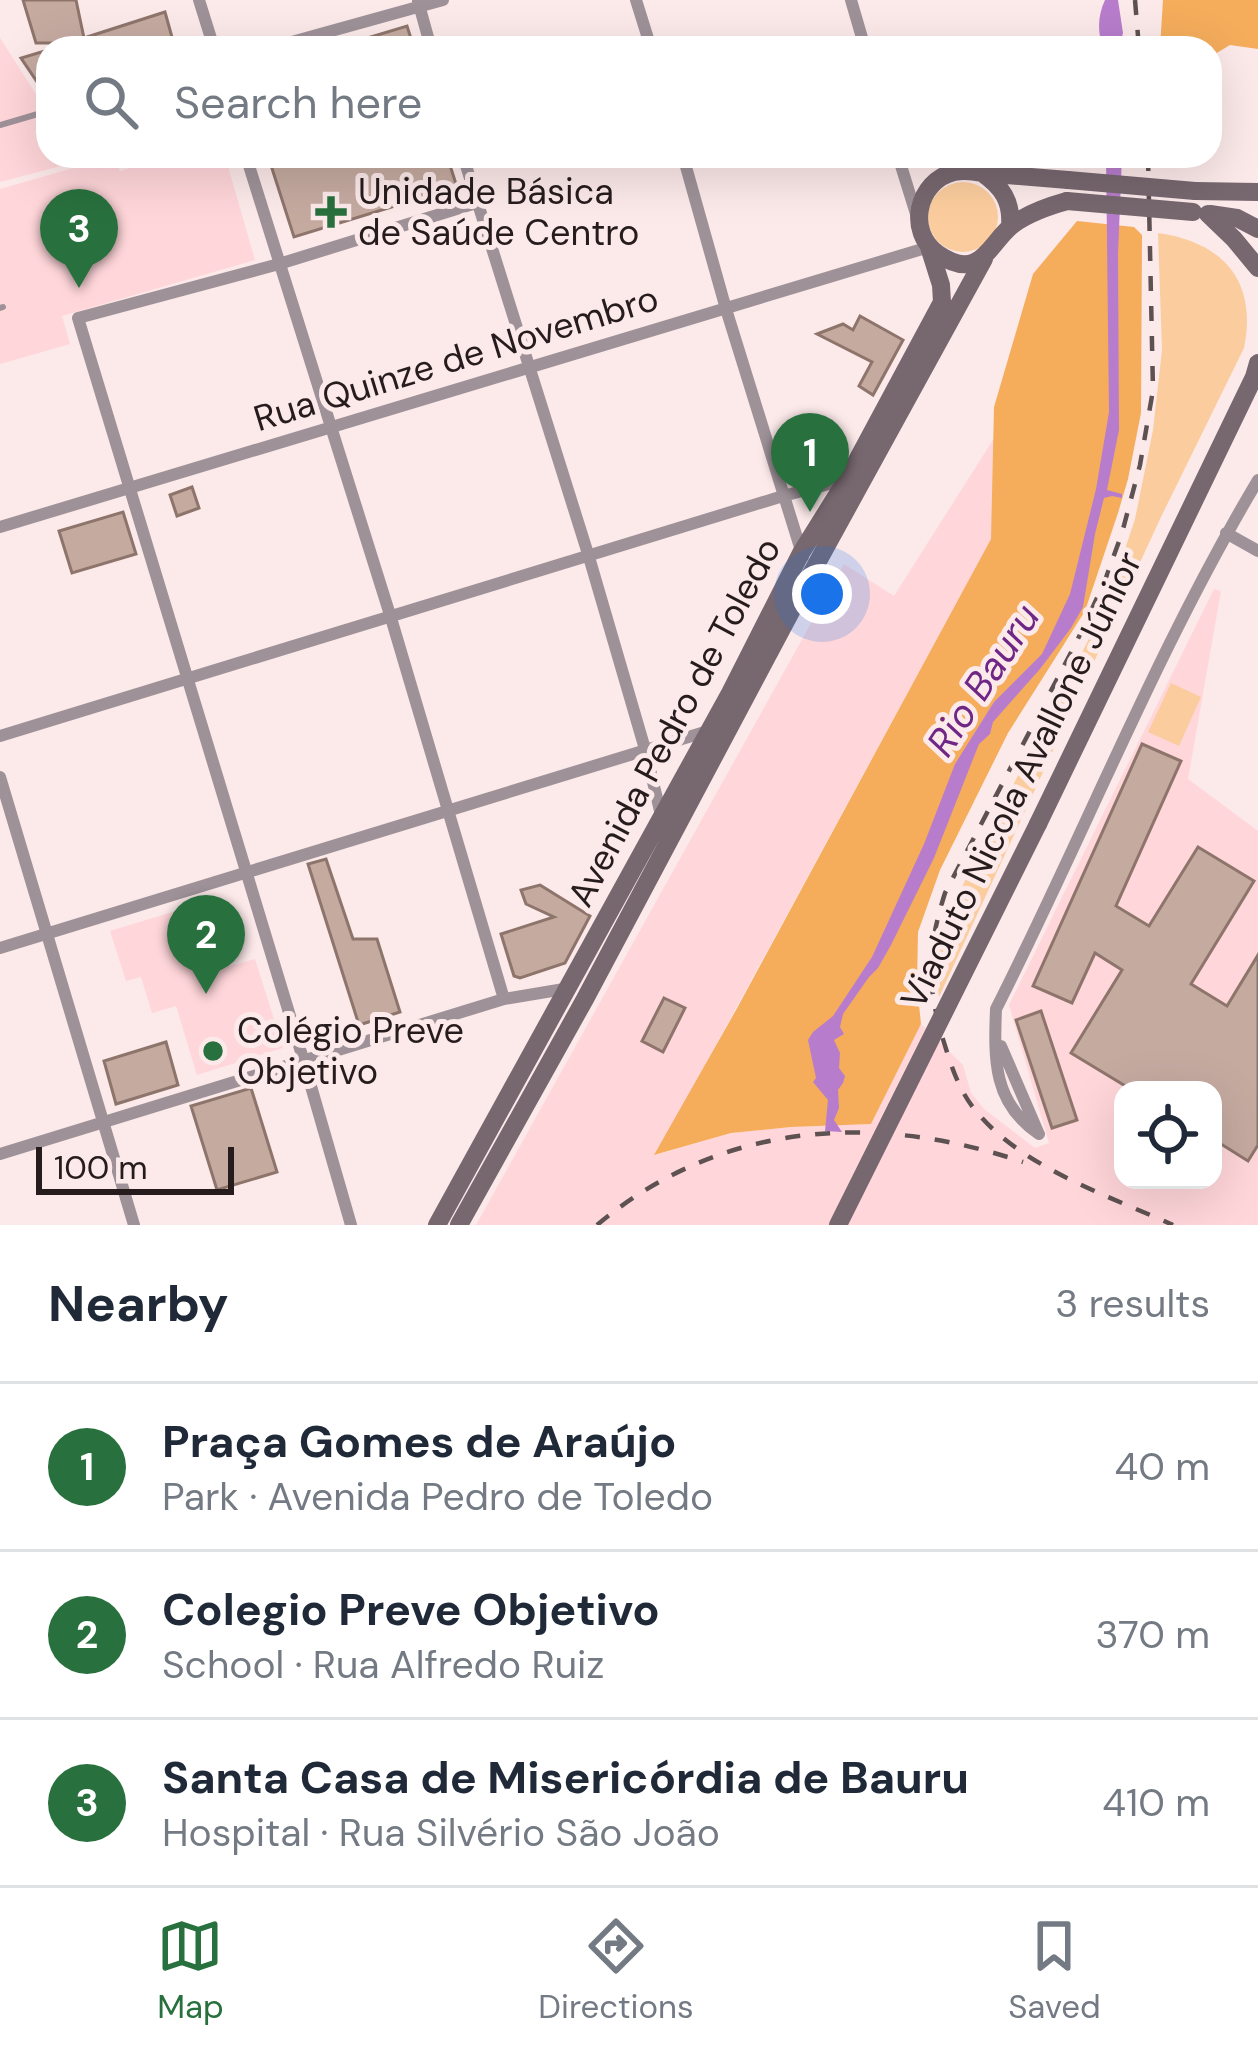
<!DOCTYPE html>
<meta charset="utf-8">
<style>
:root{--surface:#fff;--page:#f6f6f7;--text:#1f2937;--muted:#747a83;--line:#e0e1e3;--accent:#28703d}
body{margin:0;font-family:"DM Sans",sans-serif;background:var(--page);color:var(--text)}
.controls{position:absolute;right:36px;bottom:36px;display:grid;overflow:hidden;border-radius:24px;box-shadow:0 12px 48px #0002}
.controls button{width:108px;height:108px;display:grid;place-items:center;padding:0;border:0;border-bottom:3px solid var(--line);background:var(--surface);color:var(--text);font:60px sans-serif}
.scale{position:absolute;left:36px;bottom:30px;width:198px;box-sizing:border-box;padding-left:12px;border:6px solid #271c1d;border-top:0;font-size:33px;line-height:42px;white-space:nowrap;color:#271c1d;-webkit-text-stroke:9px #fce9ea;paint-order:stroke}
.you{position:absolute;left:822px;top:594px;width:42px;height:42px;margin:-30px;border:9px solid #fff;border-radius:50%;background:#1a73e8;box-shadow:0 0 0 18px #1a73e833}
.badge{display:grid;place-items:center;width:78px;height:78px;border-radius:50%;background:var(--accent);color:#fff;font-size:39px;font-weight:700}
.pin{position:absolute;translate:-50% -99px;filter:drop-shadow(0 3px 6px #0008)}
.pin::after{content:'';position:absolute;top:63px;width:42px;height:36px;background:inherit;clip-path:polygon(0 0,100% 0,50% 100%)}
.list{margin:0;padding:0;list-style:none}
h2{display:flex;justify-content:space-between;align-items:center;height:156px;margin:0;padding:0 48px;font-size:51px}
h2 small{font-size:39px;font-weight:400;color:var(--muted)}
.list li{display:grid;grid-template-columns:78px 1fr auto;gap:36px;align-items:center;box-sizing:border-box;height:168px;padding:0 48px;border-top:3px solid var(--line)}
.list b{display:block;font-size:45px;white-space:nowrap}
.list p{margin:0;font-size:39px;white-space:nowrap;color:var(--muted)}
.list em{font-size:39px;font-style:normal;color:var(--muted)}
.icon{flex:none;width:66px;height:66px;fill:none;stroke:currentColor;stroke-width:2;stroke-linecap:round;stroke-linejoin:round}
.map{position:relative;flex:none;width:1258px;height:1225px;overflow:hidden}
.search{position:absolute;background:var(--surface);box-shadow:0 12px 48px #0002;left:36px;right:36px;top:36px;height:132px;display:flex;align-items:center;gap:30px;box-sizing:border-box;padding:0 42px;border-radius:36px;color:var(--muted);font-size:45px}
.sheet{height:660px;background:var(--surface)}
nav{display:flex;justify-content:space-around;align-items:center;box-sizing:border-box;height:168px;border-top:3px solid var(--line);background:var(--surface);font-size:33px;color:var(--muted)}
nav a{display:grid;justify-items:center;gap:6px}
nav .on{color:var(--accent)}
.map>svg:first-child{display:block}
</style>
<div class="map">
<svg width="1258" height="1225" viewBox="0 0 1258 1225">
<rect width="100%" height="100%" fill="#fce9ea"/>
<path fill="#ffd6da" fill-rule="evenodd" d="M0,38L45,108H48V156H79L80,161L0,182Z
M115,156L120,171L171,156H225L255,260L62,316L70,344L0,364V189Z
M1005,421L1043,444L656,1155L731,1133L791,1127L871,1124L921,1024L963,1065L971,1093L984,1109L1035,1148L1049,1143L1009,1005L1214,589L1221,591L1188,779L1258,831V1225H476L844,564L894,596ZM1123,1090H1213V1180H1123Z
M192,906L213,971L255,959L283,1048L197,1075L176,1006L152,1013L141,977L126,981L110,931Z"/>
<path fill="#fbcd9e" d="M928 217a35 35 0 1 1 70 0a35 35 0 1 1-70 0Z
M1158,233C1222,242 1258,280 1244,348L1161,517L939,997L936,975L940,939L972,864L1106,606L1135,519L1153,430L1162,350Z
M1171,683L1201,697L1179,746L1148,732Z"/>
<path fill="#f5ad5c" d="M1163,0H1258V49L1230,45L1215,54L1210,74V48H1160Z
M1077,221L1134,227L1142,235L1141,413L1128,479L1118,513L1085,611L1008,733L940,870L918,932L917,985L921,1024L871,1124L791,1127L731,1133L654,1155L736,1010L991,539L994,407L1033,274Z"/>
<path fill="#b77dcc" d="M1105,0H1118L1123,33L1119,48H1103C1097,31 1098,15 1105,0Z
M1106,156H1122L1118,254L1119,430L1107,490L1122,494V498L1112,496L1104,498L1095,534L1083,607L1071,628L1040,669L993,722L990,734L979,744L934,858L891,945L878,968L869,977L843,1014L840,1027L844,1034L834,1040L840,1053L839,1068L845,1076L843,1083L838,1090L839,1108L834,1120L842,1132L825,1131L828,1100L813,1082L816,1078L808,1040L813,1032L833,1016L872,957L924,844L955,764L994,702L1042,654L1070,594L1096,489L1109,412Z"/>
<path fill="#c5aaa0" stroke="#8e756c" stroke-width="3" d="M23,0H76L84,38L165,12L175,48H60L69,43H36Z
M407,26L414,48H345L344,45Z
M48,50V98L21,58Z
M268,156H447L457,187L294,237Z
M860,316L903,340L873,395L859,386L872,362L817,334L843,324L853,330Z
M192,487L199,508L177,516L170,495Z
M123,512L136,554L72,573L59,531Z
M1142,744L1181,761L1116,906L1149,926L1198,847L1254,881L1191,984L1227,1006L1258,955V1145L1248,1161L1213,1139V1090H1132L1071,1053L1122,970L1095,953L1072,1003L1033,986Z
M326,859L353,939H377L400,1012L359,1025L308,864Z
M540,885L590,916L565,963L520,978L514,976L501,934L554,917L526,904L521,890Z
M664,998L685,1008L663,1052L642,1041Z
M1041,1011L1077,1120L1052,1128L1016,1020Z
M166,1042L178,1085L116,1104L104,1061Z
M251,1088L277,1172L217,1190L191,1106Z"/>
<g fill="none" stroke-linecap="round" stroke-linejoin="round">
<path stroke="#9e9298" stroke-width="6" d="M0,125L48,111
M74,156L76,162L98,156
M0,308L3,307"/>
<path stroke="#9e9298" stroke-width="12" d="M199,0L214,48
M636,0L651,48
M851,0L865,48
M418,1L431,48
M270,48L443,0
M246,156L391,618L504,999
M463,156L589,557L645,749L661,815
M683,156L726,309L803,557
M898,156L916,214
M0,527L929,247
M1226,533L1258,551
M0,736L783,496L848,479
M0,777L134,1225
M0,948L708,731
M1001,1046L1038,1132
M1039,1134C993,1103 994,1060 996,1009C1085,833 1157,649 1258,480
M0,1154L504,999L570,988
M351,1225L304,1062L78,318L279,264L476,203"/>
<path stroke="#77676f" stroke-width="18" d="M983,173L1068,180
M1195,191L1258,192
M1208,214L1234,239L1258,268
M1210,214L1237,218L1258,229
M1010,226C1012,201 1002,187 982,173C973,171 963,170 954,172C917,181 906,232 938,254C982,284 989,241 1015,223C1031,212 1049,206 1067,201
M1038,824L1254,377L1258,363
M437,1225L730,693L801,553L847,479L942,302L941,285L929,247
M459,1225L585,999L811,574L984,259"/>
<path stroke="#5e5152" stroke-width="4.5" stroke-dasharray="15 15" stroke-linecap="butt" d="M1135,0L1139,48
M1148,156L1153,390L1140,465L1122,533L1104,583L1076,643L945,893C928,947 926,981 942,1036C950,1062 958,1090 976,1111C1021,1167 1109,1196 1173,1225
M597,1225C721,1121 875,1112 1023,1162"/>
<path stroke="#77676f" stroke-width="18" d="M1068,180L1195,191
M1067,201L1193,212
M838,1225L1038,824"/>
</g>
<g fill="#28703d" stroke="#fce9ea" stroke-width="4.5">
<path d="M325 194h12v12h12v12h-12v12h-12v-12h-12v-12h12z"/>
<circle cx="213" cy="1051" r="12"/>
</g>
<g text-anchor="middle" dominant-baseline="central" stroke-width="10" stroke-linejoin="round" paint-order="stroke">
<g font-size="36" fill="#271c1d" stroke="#fce9ea" text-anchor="start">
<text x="358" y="191">Unidade Básica<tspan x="358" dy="41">de Saúde Centro</tspan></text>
<text x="237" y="1030">Colégio Preve<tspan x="237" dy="41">Objetivo</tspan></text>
</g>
<g font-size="36" fill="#271c1d" stroke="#fce9ea">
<text transform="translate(456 358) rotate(-17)">Rua Quinze de Novembro</text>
<text transform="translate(674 722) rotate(-62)">Avenida Pedro de Toledo</text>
<text transform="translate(1021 780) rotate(-64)">Viaduto Nicola Avallone Júnior</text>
</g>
<g font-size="39" font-style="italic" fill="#6f2786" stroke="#fce9ea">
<text transform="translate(983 680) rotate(-57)">Rio Bauru</text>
</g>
</g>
</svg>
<div class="controls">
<button><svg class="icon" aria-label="locate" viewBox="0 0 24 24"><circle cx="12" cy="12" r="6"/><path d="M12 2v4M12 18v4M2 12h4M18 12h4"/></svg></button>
</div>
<div class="scale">100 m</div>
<div class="you"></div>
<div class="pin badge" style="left:810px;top:512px">1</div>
<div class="pin badge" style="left:206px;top:994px">2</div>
<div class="pin badge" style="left:79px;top:288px">3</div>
<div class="search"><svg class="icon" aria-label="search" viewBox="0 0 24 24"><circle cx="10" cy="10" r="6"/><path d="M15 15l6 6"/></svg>Search here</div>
</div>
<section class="sheet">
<h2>Nearby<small>3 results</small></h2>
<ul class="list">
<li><span class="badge">1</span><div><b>Praça Gomes de Araújo</b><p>Park · Avenida Pedro de Toledo</p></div><em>40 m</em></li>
<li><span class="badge">2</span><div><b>Colegio Preve Objetivo</b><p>School · Rua Alfredo Ruiz</p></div><em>370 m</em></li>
<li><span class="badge">3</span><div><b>Santa Casa de Misericórdia de Bauru</b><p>Hospital · Rua Silvério São João</p></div><em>410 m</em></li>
</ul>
</section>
<nav>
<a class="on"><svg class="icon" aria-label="map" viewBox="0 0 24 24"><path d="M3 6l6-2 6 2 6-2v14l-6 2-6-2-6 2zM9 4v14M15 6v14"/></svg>Map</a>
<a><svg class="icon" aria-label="directions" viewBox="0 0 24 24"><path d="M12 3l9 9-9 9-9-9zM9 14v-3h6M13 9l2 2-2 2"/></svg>Directions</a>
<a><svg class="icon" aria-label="saved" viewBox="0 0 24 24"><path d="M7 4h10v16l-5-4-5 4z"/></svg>Saved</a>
</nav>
